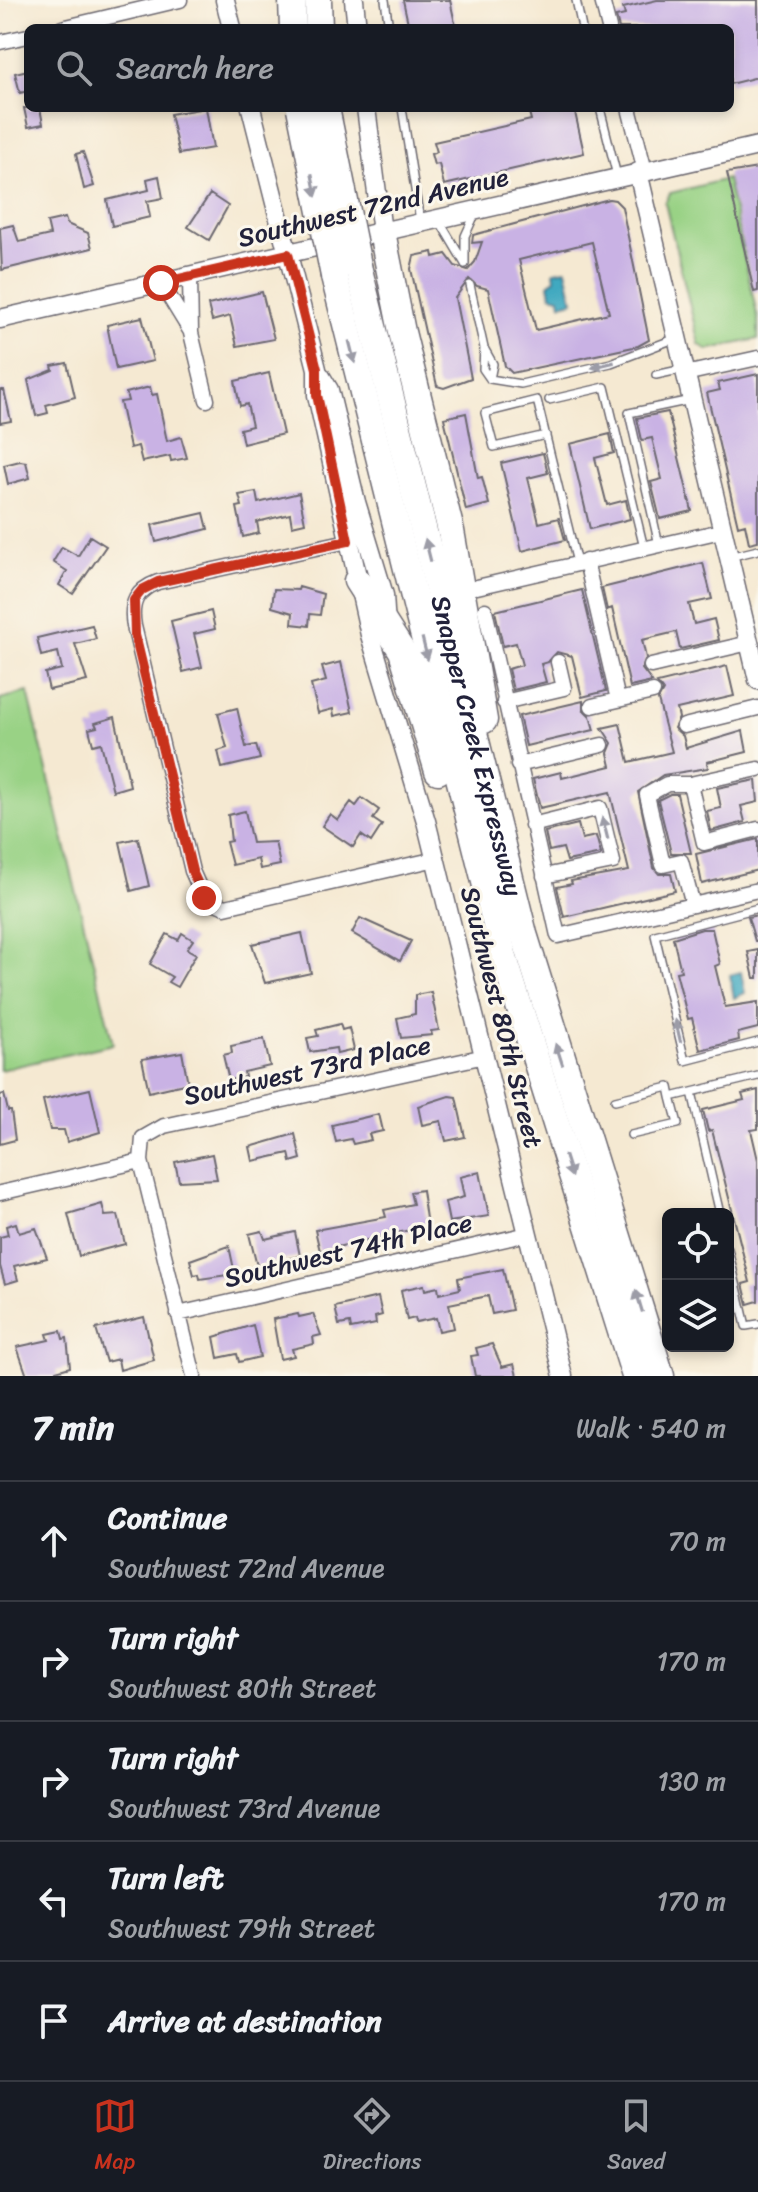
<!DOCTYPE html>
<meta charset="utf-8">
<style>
:root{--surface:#171b24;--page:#242831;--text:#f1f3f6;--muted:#9ea1a6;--line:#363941;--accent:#c8321e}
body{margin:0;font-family:Sriracha,sans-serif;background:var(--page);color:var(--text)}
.controls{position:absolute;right:24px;bottom:24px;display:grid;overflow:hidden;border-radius:12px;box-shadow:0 4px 12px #0003}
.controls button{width:72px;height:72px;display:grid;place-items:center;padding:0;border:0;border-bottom:2px solid var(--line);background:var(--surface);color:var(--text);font:40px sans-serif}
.stop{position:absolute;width:24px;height:24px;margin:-18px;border:6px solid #c8321e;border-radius:50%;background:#fff}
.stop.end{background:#c8321e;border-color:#fff;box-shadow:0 2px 8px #0008}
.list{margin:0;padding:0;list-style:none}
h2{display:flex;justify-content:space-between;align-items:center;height:104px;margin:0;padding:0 32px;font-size:34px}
h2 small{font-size:26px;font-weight:400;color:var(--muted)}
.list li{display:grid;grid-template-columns:52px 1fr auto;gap:24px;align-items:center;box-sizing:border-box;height:120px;padding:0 32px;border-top:2px solid var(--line)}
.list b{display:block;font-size:30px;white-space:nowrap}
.list p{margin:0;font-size:26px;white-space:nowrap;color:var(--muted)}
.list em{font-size:26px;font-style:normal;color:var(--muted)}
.icon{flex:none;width:44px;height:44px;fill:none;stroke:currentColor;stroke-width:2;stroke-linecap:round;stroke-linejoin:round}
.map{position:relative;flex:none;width:758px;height:1376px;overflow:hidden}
.search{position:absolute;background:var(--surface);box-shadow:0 4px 12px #0003;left:24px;right:24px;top:24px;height:88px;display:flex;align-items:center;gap:20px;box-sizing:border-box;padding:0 28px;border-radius:12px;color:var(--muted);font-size:30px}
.sheet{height:704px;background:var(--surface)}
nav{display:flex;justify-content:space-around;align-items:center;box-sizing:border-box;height:112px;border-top:2px solid var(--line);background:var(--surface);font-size:22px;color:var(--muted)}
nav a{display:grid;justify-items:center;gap:4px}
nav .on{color:var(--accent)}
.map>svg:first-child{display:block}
</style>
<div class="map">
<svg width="758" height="1376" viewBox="0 0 758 1376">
<rect width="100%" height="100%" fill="#fbf7ec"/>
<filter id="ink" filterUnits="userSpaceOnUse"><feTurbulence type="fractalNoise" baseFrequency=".0125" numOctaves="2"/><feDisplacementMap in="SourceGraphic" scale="16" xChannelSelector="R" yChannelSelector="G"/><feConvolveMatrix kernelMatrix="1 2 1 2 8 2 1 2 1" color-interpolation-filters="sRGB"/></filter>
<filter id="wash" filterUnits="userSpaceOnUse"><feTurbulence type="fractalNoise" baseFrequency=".006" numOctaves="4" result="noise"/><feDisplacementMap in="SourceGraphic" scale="32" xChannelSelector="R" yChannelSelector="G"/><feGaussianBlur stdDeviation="1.8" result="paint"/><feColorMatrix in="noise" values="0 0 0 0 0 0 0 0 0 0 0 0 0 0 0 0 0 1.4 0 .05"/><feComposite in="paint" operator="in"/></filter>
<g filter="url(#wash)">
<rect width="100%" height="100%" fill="#f5e9d2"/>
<path fill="#99d285" stroke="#5e7a60" stroke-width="2" d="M727,179L758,319V339L707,350L699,344L665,203L670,193Z
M28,692L113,1044L0,1070V699Z"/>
<path fill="#40a9c0" stroke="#31667e" stroke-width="2" d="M566,269L573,301L561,304L560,297L551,295L549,284L555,279L554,271Z
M741,972L745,993L734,998L730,975Z"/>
<g id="blocks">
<path fill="#c9b2e4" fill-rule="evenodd" d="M403,0H450L456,28H409Z
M657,0H758V77L730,84V28H619L616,17L625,15L623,8Z
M28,70V91L20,93L15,73Z
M24,108H40L43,124L28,127Z
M206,108L213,148L179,154L170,114Z
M528,108H574L584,153L444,185L439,164L434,165L431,154L437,152L434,142L531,120Z
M83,152L94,186L84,189L76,154Z
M758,168V291L754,292L727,173Z
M159,176L163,198L147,201L150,217L112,226L107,200L149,190L147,179Z
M210,194L228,206L209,240L188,227Z
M609,199L615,200L622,207L649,340L638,346L512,373L505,366L488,289L477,286L469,279L455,298L471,378L444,388L437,386L411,269L414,256L433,252L434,257L446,254L455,266L468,270L475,262L482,242L472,243L473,235ZM592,242L609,313L536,330L519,260Z
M65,218L67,224L88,233L92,248L2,270L0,228L13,225L19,242L50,235L47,222Z
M262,292L274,339L237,346L230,316L212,321L208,305Z
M142,317L153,361L116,369L107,325Z
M67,363L75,397L46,405L48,413L36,416L28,380L53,370L52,366Z
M269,373L283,434L243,444L240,429L252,426L247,404L240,406L235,381Z
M758,374V541L749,543L745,524L738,526L707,393L720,390L718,383Z
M150,387L152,395L157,394L167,441L181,437L187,458L171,461L170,456L142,462L138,446L130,448L120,402L128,401L126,393Z
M0,390H4L11,421L0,423Z
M668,412L692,511L660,519L651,482L662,479L652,438L642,440L637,418Z
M466,413L478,478L482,477L489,504L466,510L444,418Z
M610,434L614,453L595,458L607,505L626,500L630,519L590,529L570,444Z
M543,453L548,473L528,478L539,523L559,518L565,540L522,551L501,463Z
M20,461L26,462L30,478L8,484L4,465Z
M256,492L258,503L299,493L305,523L292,526L290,514L257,522L259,533L243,537L237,507L242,506L239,495Z
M204,513L208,529L156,542L152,525Z
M90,536L106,546L73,594L59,585L67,571L53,562L62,547L78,556Z
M703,563L712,599L689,604L694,624L714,619L719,640L680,649L676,632L642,640L646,658L642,669L652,682L630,687L612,608L607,610L602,588Z
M299,587L323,594L320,615L310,614L309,626L292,624L293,613L272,607L274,589L298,590Z
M582,590L606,691L582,697L572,656L557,652L548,662L541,664L546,682L513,690L508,669L522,665L516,643L503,646L495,611Z
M211,611L215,629L194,634L202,667L183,672L171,621Z
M92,625L96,639L75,644L87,681L49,690L45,673L62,669L58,652L41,656L37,638Z
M341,662L352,712L334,716L333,709L318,713L311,685L326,681L322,667Z
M727,666L734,696L677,709L679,718L674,728L683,736L686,748L743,731L747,752L707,762L708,768L663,775L638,792L654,868L659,874H671L675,891L564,917L557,887L572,884L571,881L629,871L610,792L540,808L533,779L561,772L562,778L611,766L608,753L612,743L602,728L620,724L629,762L672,752L658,700L663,691L657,683Z
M583,701V709L590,716L594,730L526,746L519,716Z
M237,708L246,747L256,745L260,759L222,768L218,751L227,748L218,713Z
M115,717L130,786L113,791L101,743L93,745L89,729L97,727L95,723Z
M756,780L758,802L741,806L745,822L711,831L707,811L721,808L717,788Z
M670,794H677L691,853H671L658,800Z
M362,798L379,810L373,819L382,825L371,842L361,835L353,847L322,826L330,814L338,820L351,802L356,806Z
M245,811L252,843L275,842L280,865L260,869L258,859L232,865L226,842L231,841L228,815Z
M578,824L582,839L596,836L601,854L567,861L563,848L549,851L545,832Z
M138,838L149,886L131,891L120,842Z
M758,839V870L702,884L696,854Z
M758,915V941H755L748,917Z
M360,918L411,941L400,961L352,933Z
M702,929H712L720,964L715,966L725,1007L758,1002V1028L738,1033L739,1040L700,1050L692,1018L688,1019L683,999L676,972L681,971L673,938Z
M182,933L193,940L187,949L196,954L177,987L168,982L172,977L150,964L167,934L178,940Z
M302,933L311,973L265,983L252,944Z
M758,950V978H754L748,952Z
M431,992L439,1030L431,1031L432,1035L401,1038L397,1018L415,1014V995Z
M340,1024L342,1030L349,1028L354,1050L337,1054L336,1048L310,1052L307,1038L318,1036L316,1030Z
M264,1039L270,1066L244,1072L245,1077L229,1080L223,1055L232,1053L231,1046Z
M182,1052L188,1083L149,1092L142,1059Z
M90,1089L100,1132L67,1142L64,1130H50L43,1100Z
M758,1090V1129L751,1130L758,1160V1301L748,1304L743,1284L750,1282L712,1130L708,1131L703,1110L744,1100L742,1094Z
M4,1094L8,1111H11L15,1140L0,1144V1095Z
M449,1096L456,1097L465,1137L446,1141L441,1121L422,1125L418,1106Z
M379,1114L383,1131L369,1134L371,1140L353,1144L351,1139L336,1142L332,1125Z
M295,1134L301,1159L291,1162L289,1153L253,1161L250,1147Z
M212,1154L217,1179L179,1181L175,1162Z
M480,1172L489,1216L449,1222L445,1202L464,1197L460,1177Z
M422,1190L427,1226L320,1251L315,1230L386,1217L384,1210L413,1204L410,1192Z
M102,1204L105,1216L118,1215L125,1244L79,1256L68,1214Z
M16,1223L19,1233L36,1228L47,1258L14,1266L18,1280L5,1284L0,1266V1237L8,1235L6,1226Z
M262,1231L265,1239L295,1232L300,1256L257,1266L249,1234Z
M229,1246L235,1274L200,1279L199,1274L194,1275L190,1260Z
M503,1269L512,1310L492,1314L488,1296L449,1304L454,1328L439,1331L436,1318L416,1322L415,1318L407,1320L401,1290L424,1285L425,1290L438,1287L439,1294L460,1289L458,1278Z
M378,1297L382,1315L375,1317L376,1324L351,1329L350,1323L339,1325L335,1307Z
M298,1314L299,1317L313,1314L321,1335L313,1337L314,1344L292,1349L294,1356L280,1359L273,1319Z
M144,1317L154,1360L120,1370L118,1359L106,1362L96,1329Z
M253,1325L260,1357L239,1362L237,1354L218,1358L214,1337Z
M61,1331L63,1339L67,1338L70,1367L56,1371L57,1376H27L17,1347L49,1340L47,1334Z
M492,1344L502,1367L514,1364L517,1376H475L471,1356L478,1355L476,1348Z"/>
</g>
</g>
<g filter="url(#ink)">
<use href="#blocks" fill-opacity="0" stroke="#6c6870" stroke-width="2"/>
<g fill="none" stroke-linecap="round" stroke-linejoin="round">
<defs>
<path id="service" d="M385,0L389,28
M576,0L582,28
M402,108L420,221
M600,108L617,176
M440,222L465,264
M465,264V236L476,212
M470,285L484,348L483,369L490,379L521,384L611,363L674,339
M484,348L493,364L490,379
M656,375L683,369
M549,400L605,387L644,548
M546,435L494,447L485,413L537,400L577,563
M659,545L629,413L691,400
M729,557L758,550
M758,908L655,935L685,1061L758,1042
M692,1092L720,1214
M615,1100L669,1087L671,1097L758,1076
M631,1135L678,1124L671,1097
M728,1249L746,1326L758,1324"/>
<path id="minor" d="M602,0L609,28
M62,28L180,0
M0,42L28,36
M629,108L645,171
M190,277L191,333L207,400
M161,283L191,332
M685,374L758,358
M348,541L158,582C136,590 130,603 134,626L192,871L204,898L225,907L436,859
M586,561L618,700
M477,587L721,531
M485,610L558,936L758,890
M651,666L749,643
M504,702L564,688L558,662
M592,706L653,692
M684,726L758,708
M518,765L602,745
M758,769L690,784L704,843L758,829
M690,784H667L647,795L663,865L681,861L693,905
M532,825L600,808L613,862L544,876
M0,1193L141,1161
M178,1314L528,1234
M194,1376L141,1161L143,1138L164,1126L485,1056"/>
<path id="tertiary" d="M225,0L232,28
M354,0L357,28
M251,108L317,369V395L370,635L426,821L563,1376
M366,108L382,232
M638,172L758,680
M0,319L758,146
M320,375L329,390L356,502L384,595L386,627"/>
<g id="motorway">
<path d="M292,0L293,28"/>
<path d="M318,0L319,28"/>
<path d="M382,232L402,332L451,531L484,720"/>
<path id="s1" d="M359,270L524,934L661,1376"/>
<path d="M334,276L504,958L635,1376"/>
<path d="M357,581L402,651L438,771"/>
</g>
</defs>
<use href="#service" stroke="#6c6870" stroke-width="10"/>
<use href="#minor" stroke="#6c6870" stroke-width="17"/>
<use href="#tertiary" stroke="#6c6870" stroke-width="21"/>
<use href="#motorway" stroke="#6c6870" stroke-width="29"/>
<use href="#service" stroke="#fff" stroke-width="7"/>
<use href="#minor" stroke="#fff" stroke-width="14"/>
<use href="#tertiary" stroke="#fff" stroke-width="18"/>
<use href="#motorway" stroke="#fff" stroke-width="26"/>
<defs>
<path id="motorway-bridge" d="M300,108L334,276
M326,108L359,270"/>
</defs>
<use href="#motorway-bridge" stroke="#6c6870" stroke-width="29" stroke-linecap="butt"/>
<use href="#motorway-bridge" stroke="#fff" stroke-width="26"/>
</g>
<defs><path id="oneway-solid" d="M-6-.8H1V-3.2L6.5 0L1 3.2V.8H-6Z" transform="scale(2)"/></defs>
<g fill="#9c9ca7">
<use href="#oneway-solid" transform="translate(314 185) rotate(79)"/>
<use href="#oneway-solid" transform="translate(352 352) rotate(76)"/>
<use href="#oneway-solid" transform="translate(603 365) rotate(166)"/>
<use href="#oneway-solid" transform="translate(428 550) rotate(-104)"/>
<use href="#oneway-solid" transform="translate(425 649) rotate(76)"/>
<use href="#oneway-solid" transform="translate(605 828) rotate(-104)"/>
<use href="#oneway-solid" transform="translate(678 1031) rotate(-103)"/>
<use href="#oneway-solid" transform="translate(559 1054) rotate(-108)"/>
<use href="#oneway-solid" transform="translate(568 1166) rotate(72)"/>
<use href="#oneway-solid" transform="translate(639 1301) rotate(-107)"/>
</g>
</g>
<g fill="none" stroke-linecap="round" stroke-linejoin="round" filter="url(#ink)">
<path stroke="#c8321e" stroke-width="10" d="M161,283L288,254L317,369V395L348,541L158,582L142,590L134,600L135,635L192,871L204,898"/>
</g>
<g text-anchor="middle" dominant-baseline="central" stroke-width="6" stroke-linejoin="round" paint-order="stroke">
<g font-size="26" fill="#22223b" stroke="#fbf7ec">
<text transform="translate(373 207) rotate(-13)">Southwest 72nd Avenue</text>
<text stroke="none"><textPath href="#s1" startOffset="490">Snapper Creek Expressway</textPath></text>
<text transform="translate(502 1017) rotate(76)">Southwest 80th Street</text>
<text transform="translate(307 1070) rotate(-12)">Southwest 73rd Place</text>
<text transform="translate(348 1250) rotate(-13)">Southwest 74th Place</text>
</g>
</g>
</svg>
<div class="controls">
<button><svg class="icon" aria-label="locate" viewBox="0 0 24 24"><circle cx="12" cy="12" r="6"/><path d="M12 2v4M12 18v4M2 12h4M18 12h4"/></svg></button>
<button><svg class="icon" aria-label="layers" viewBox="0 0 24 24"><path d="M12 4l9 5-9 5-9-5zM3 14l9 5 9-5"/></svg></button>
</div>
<div class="stop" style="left:161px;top:283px"></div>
<div class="stop end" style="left:204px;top:898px"></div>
<div class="search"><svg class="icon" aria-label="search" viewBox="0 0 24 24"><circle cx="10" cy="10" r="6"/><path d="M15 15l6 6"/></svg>Search here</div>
</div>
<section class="sheet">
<h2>7 min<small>Walk · 540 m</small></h2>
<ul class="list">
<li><svg class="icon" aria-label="ahead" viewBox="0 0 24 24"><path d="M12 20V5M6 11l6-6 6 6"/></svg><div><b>Continue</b><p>Southwest 72nd Avenue</p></div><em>70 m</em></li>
<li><svg class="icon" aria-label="right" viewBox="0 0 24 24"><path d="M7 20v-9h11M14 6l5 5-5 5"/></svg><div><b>Turn right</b><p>Southwest 80th Street</p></div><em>170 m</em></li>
<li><svg class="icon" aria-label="right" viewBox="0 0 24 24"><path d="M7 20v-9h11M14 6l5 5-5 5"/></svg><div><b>Turn right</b><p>Southwest 73rd Avenue</p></div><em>130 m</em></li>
<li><svg class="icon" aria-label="left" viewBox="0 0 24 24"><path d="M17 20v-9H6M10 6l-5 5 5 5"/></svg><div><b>Turn left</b><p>Southwest 79th Street</p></div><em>170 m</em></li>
<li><svg class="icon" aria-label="arrive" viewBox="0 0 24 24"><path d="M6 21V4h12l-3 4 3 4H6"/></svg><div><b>Arrive at destination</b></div></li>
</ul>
</section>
<nav>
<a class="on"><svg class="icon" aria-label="map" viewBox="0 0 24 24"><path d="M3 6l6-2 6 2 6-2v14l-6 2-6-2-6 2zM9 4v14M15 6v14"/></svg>Map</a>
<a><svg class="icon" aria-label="directions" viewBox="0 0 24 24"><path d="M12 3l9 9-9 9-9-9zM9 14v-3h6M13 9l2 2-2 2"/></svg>Directions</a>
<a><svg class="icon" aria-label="saved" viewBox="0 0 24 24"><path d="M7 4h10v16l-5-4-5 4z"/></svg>Saved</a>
</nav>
